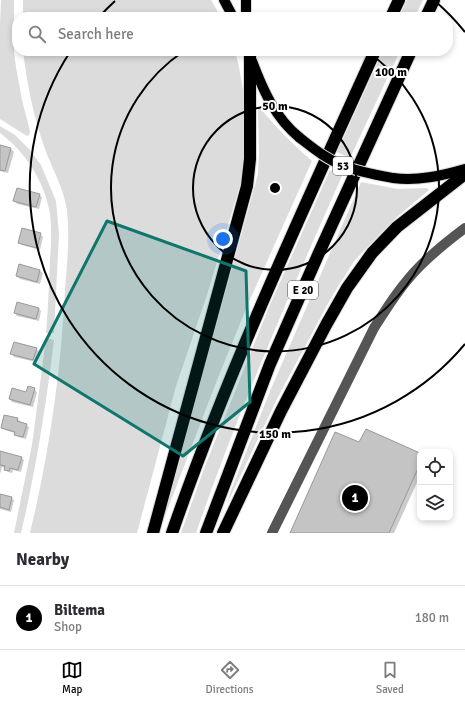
<!DOCTYPE html>
<style>
:root{--surface:#fff;--page:#f7f7f7;--text:#2b2b33;--muted:#7c7c81;--line:#e1e1e2;--accent:#000}
body{margin:0;font-family:Signika,sans-serif;background:var(--page);color:var(--text)}
.controls{position:absolute;right:12px;bottom:12px;display:grid;overflow:hidden;border-radius:8px;box-shadow:0 2px 6px #0003}
.controls button{width:36px;height:36px;display:grid;place-items:center;padding:0;border:0;border-bottom:1px solid var(--line);background:var(--surface);color:var(--text);font:20px sans-serif}
.you{position:absolute;left:223px;top:239px;width:14px;height:14px;margin:-10px;border:3px solid #fff;border-radius:50%;background:#1a73e8;box-shadow:0 0 0 6px #1a73e833}
.badge{display:grid;place-items:center;width:26px;height:26px;border-radius:50%;background:var(--accent);color:#fff;font-size:13px;font-weight:700}
.pin{position:absolute;translate:-50% -50%;border:2px solid #fff;box-shadow:0 1px 4px #0006}
.list{margin:0;padding:0;list-style:none}
h2{display:flex;justify-content:space-between;align-items:center;height:52px;margin:0;padding:0 16px;font-size:17px}
h2 small{font-size:13px;font-weight:400;color:var(--muted)}
.list li{display:grid;grid-template-columns:26px 1fr auto;gap:12px;align-items:center;box-sizing:border-box;height:64px;padding:0 16px;border-top:1px solid var(--line)}
.list b{display:block;font-size:15px;white-space:nowrap}
.list p{margin:0;font-size:13px;white-space:nowrap;color:var(--muted)}
.list em{font-size:13px;font-style:normal;color:var(--muted)}
.icon{flex:none;width:22px;height:22px;fill:none;stroke:currentColor;stroke-width:2;stroke-linecap:round;stroke-linejoin:round}
.map{position:relative;flex:none;width:465px;height:533px;overflow:hidden}
.search{position:absolute;background:var(--surface);box-shadow:0 2px 6px #0003;left:12px;right:12px;top:12px;height:44px;display:flex;align-items:center;gap:10px;box-sizing:border-box;padding:0 14px;border-radius:16px;color:var(--muted);font-size:15px}
.sheet{height:116px;background:var(--surface)}
nav{display:flex;justify-content:space-around;align-items:center;box-sizing:border-box;height:56px;border-top:1px solid var(--line);background:var(--surface);font-size:11px;color:var(--muted)}
nav a{display:grid;justify-items:center;gap:2px}
nav .on{color:var(--accent)}
.map>svg:first-child{display:block}
</style>
<div class="map">
<svg width="465" height="533" viewBox="0 0 465 533">
<rect width="100%" height="100%" fill="#fff"/>
<path fill="#dcdcdc" d="M1,0H14V52L16,67L22,100L30,131L29,135L27,136L0,119V25Z
M23,0H211L221,17H23Z
M407,0H423L415,17H399Z
M23,51H235L239,67L245,101L244,157L242,179L207,295L176,386L137,533H30C49,454 61,372 65,290C67,264 70,237 67,211C64,188 51,167 44,146C33,115 27,83 23,51Z
M383,51H400L350,158L337,152Z
M260,108C276,127 292,144 312,161L248,304L217,380L162,524L258,174L259,152L258,109Z
M0,126L15,135L29,149L41,165L56,201L59,234L54,333H46C48,309 49,285 50,260C51,245 52,230 50,214C45,183 26,152 0,133Z
M330,170L342,176C290,293 238,411 196,533H181L205,466L269,307Z
M361,182L398,189L427,188L429,190L397,217L354,261L331,298L278,397L227,504L230,493L270,391Z
M46,338L54,340C46,405 36,470 21,533H14L32,445Z"/>
<path fill="#0003" d="M0,146L11,149L14,152L8,173L0,171Z
M39,195L42,197L39,209L17,204L15,201Z
M40,234L43,237L40,250L22,245L19,243Z
M20,265L40,271L43,273L40,284L20,279L17,276Z
M39,309L41,311L39,321L17,316L15,313Z
M36,349L39,351L36,362L14,357L12,354Z
M34,389L37,392L33,407L12,402L10,399L27,393Z
M17,419L29,427L26,439L18,437L15,433L5,430L2,428Z
M360,444L420,454V476L394,533H291Z
M0,452L21,458L24,460L21,472L13,470L12,473L8,472L5,469V468L2,467L0,474Z
M0,497L11,498L14,500L11,512L0,509Z"/>
<path fill="#c4c4c4" stroke="#999" d="M0,145L11,148L5,171L0,170Z
M17,188L40,194L36,207L13,201Z
M22,228L41,233L37,248L18,243Z
M19,264L40,270L37,282L16,276Z
M17,302L39,308L36,319L14,313Z
M14,342L37,348L33,360L10,354Z
M28,386L35,388L30,405L9,399L12,388L26,392Z
M4,415L18,418L17,421L27,424L23,437L14,435L15,432L1,428Z
M366,429L420,453V464L389,533H290L335,432L359,442Z
M0,451L22,457L18,470L10,468L9,471L4,470L5,466L0,465Z
M0,494L12,497L9,510L0,507Z"/>
<g fill="none" stroke-linecap="round" stroke-linejoin="round">
<defs>
<path id="major" d="M224,0L233,17
M246,17V0
M252,61C263,90 275,118 300,138
M393,178C418,181 441,176 465,169"/>
<path id="highway" d="M391,17L399,0
M426,17L434,0
M153,533L247,186L250,159V56
M172,533C229,368 303,210 375,51
M206,533L270,364L318,255L411,51
M223,533L281,411L326,325L347,288L372,253L397,227L465,174"/>
</defs>
<use href="#major" stroke="#dbdbdb" stroke-width="12"/>
<use href="#highway" stroke="#dbdbdb" stroke-width="14"/>
<path stroke="#555" stroke-width="10" d="M272,533L374,328C388,306 402,284 420,266C434,252 449,240 465,228"/>
<use href="#major" stroke="#000" stroke-width="10"/>
<use href="#highway" stroke="#000" stroke-width="12"/>
<defs>
<path id="major-bridge" d="M300,138C313,148 326,159 342,165C358,172 376,175 393,178"/>
</defs>
<use href="#major-bridge" stroke="#dbdbdb" stroke-width="12" stroke-linecap="butt"/>
<use href="#major-bridge" stroke="#000" stroke-width="10"/>
</g>
<path fill="#0f766e" fill-opacity="0.2" stroke="#0f766e" stroke-width="3" stroke-linejoin="round" d="M107,221L246,271L250,402L183,456L34,364Z"/>
<g fill="none" stroke="#000" stroke-width="2">
<circle cx="275" cy="188" r="82"/>
<path d="M366 51A164 164 0 1 1 184 51"/>
<path d="M465 344A246 246 0 0 1 70 52M100 16A246 246 0 0 1 115 1M435 1A246 246 0 0 1 465 32"/>
</g>
<g text-anchor="middle" dominant-baseline="central" stroke-width="4" stroke-linejoin="round" paint-order="stroke">
<g fill="#fff" stroke="#4c4c4c" stroke-width="1">
<rect x="333" y="157" width="20" height="18" rx="3"/>
<rect x="288" y="281" width="30" height="18" rx="3"/>
</g>
<g font-size="11" font-weight="bold" fill="#000">
<text x="343" y="166">53</text>
<text x="303" y="290">E 20</text>
</g>
</g>
<circle cx="275" cy="188" r="6" fill="#000" stroke="#fff" stroke-width="2"/>
<g font-size="12" text-anchor="middle" font-weight="bold" fill="#000" stroke="#fff" stroke-width="4" stroke-linejoin="round" paint-order="stroke">
<text x="391" y="76">100 m</text>
<text x="275" y="110">50 m</text>
<text x="275" y="438">150 m</text>
</g>
</svg>
<div class="controls">
<button><svg class="icon" aria-label="locate" viewBox="0 0 24 24"><circle cx="12" cy="12" r="6"/><path d="M12 2v4M12 18v4M2 12h4M18 12h4"/></svg></button>
<button><svg class="icon" aria-label="layers" viewBox="0 0 24 24"><path d="M12 4l9 5-9 5-9-5zM3 14l9 5 9-5"/></svg></button>
</div>
<div class="you"></div>
<div class="pin badge" style="left:355px;top:498px">1</div>
<div class="search"><svg class="icon" aria-label="search" viewBox="0 0 24 24"><circle cx="10" cy="10" r="6"/><path d="M15 15l6 6"/></svg>Search here</div>
</div>
<section class="sheet">
<h2>Nearby<small></small></h2>
<ul class="list">
<li><span class="badge">1</span><div><b>Biltema</b><p>Shop</p></div><em>180 m</em></li>
</ul>
</section>
<nav>
<a class="on"><svg class="icon" aria-label="map" viewBox="0 0 24 24"><path d="M3 6l6-2 6 2 6-2v14l-6 2-6-2-6 2zM9 4v14M15 6v14"/></svg>Map</a>
<a><svg class="icon" aria-label="directions" viewBox="0 0 24 24"><path d="M12 3l9 9-9 9-9-9zM9 14v-3h6M13 9l2 2-2 2"/></svg>Directions</a>
<a><svg class="icon" aria-label="saved" viewBox="0 0 24 24"><path d="M7 4h10v16l-5-4-5 4z"/></svg>Saved</a>
</nav>
